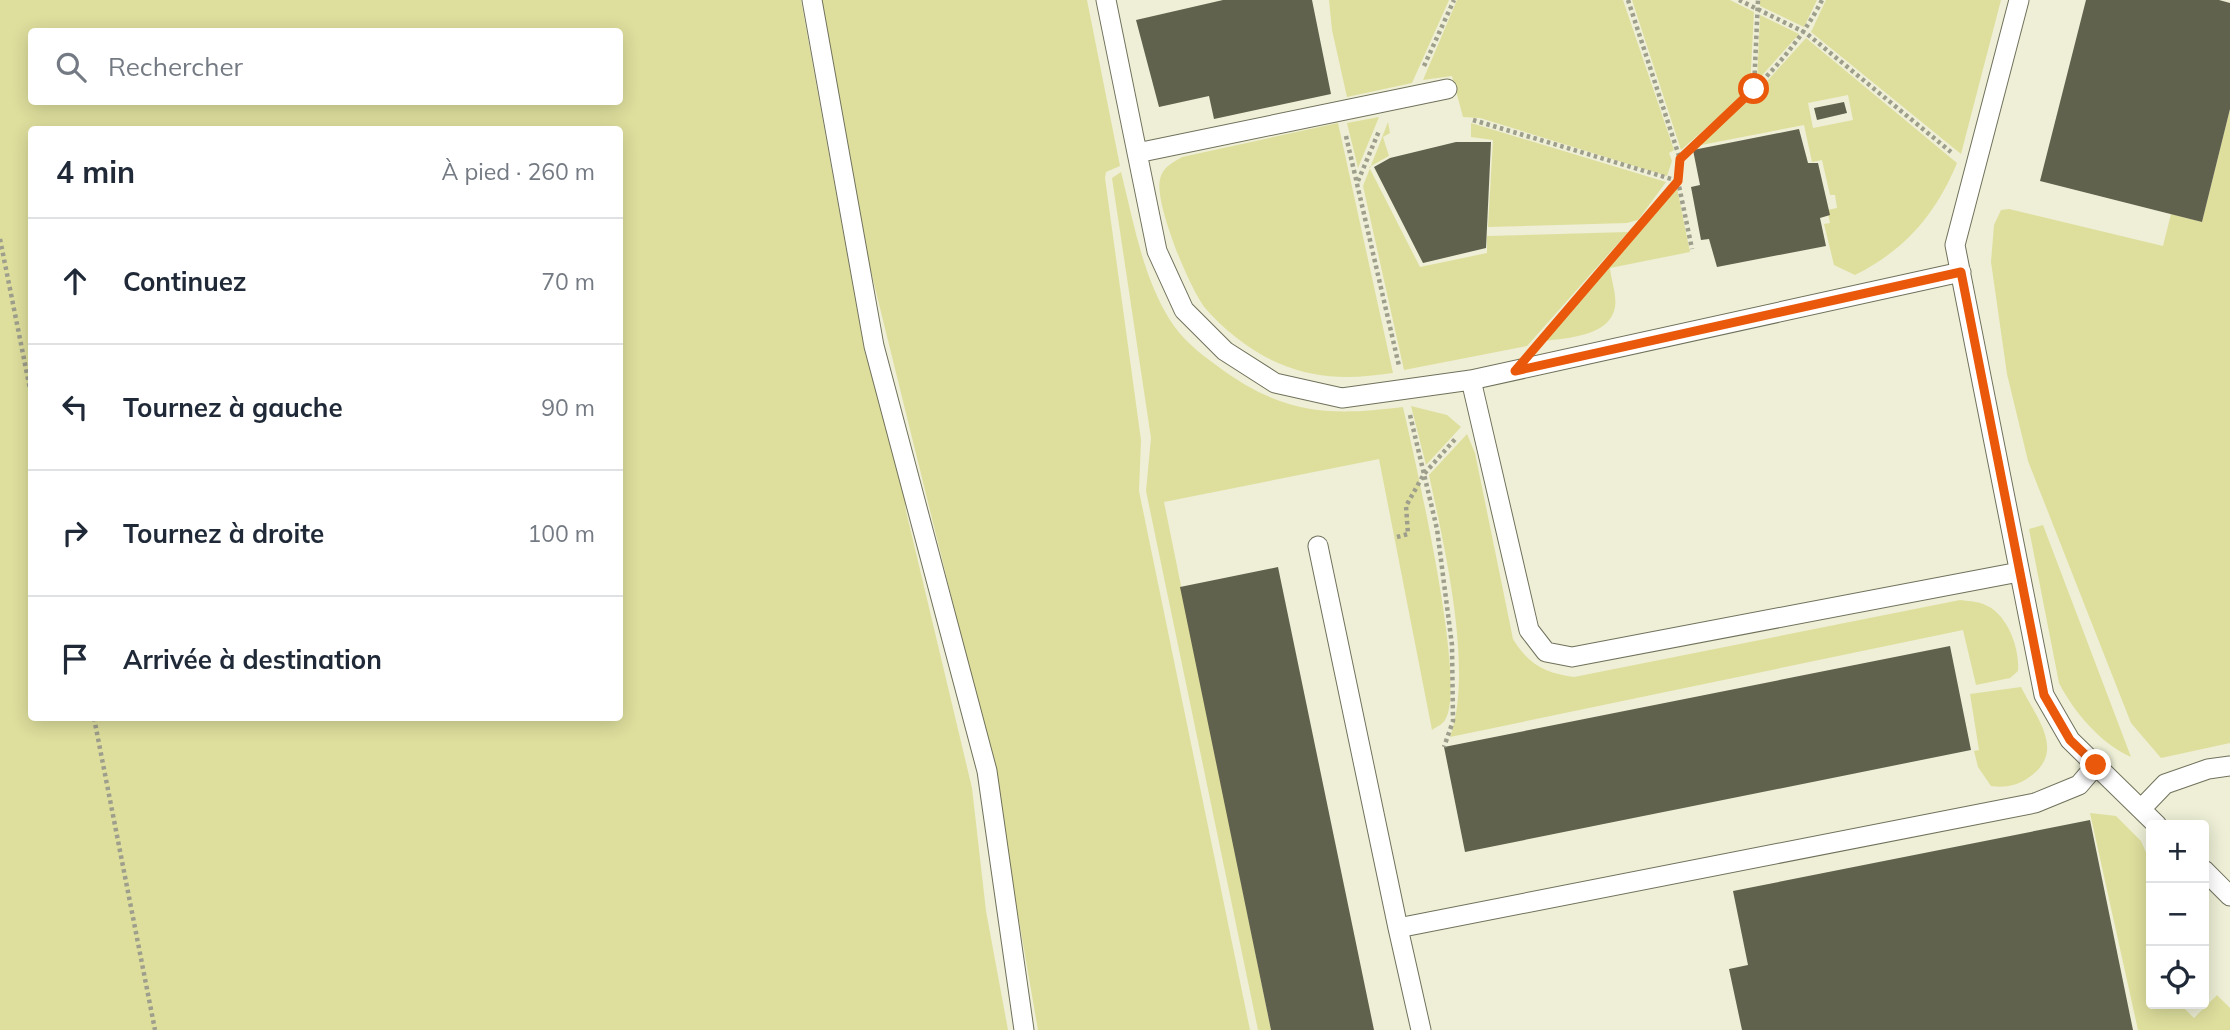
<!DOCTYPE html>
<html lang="fr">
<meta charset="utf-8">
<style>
:root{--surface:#fff;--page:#f6f6f7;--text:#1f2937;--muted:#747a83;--line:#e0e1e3}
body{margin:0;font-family:Mulish,sans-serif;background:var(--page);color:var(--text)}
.controls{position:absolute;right:21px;bottom:21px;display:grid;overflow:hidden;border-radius:7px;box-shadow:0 4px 18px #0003}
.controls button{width:63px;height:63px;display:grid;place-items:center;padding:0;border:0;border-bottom:2px solid var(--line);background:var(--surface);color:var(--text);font:35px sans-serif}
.stop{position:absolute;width:21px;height:21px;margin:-16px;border:5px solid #ea580c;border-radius:50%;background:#fff}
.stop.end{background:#ea580c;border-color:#fff;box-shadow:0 2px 7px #0008}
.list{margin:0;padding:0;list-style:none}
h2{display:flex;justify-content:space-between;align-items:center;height:91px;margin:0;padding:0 28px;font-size:30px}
h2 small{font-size:23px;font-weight:400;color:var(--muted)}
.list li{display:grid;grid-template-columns:46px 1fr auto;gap:21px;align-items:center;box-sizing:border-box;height:126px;padding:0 28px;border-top:2px solid var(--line)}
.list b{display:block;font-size:26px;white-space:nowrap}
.list em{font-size:23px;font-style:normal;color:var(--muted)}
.icon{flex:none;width:38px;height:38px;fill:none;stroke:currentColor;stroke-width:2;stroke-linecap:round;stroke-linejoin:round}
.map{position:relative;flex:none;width:2230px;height:1030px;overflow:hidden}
.search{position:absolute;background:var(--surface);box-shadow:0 4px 18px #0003;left:28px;top:28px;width:595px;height:77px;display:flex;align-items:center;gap:18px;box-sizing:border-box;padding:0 24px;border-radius:7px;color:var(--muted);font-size:26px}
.panel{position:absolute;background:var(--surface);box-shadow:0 4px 18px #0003;left:28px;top:126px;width:595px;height:595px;border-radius:7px}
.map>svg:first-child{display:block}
</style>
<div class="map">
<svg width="2230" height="1030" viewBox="0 0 2230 1030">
<rect width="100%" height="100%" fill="#eeefd6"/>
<path fill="#dedf9d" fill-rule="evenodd" d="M0,0H801L865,353L900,466L906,511L972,788L986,911L1008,1030H0ZM32,32H620V102H32ZM32,130H620V718H32Z
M813,0H1087L1120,166L1106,172L1105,178L1141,440L1139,491L1250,1030H1038L990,753L857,215Z
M1329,0H1449L1412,83L1347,97L1332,30Z
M1457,0H1623L1674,150L1669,153L1672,161L1667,176L1480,118L1463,117L1452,76L1423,80Z
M1632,0H1730L1754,12L1750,89L1681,150Z
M1760,0H1817L1804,27L1760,6Z
M1826,0H2001L1961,154L1811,32Z
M1760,15L1799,34L1757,81Z
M1806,38L1957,163C1936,214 1905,250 1855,275L1834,265L1824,224L1830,223L1827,210L1837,208L1835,195H1830L1822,160L1812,162L1804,125L1696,146L1769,79ZM1848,95L1853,120L1813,128L1808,103Z
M2230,109V743L2161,758L2131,723L2028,461L2007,374L1991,262L1994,225L2001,210L2009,209L2163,246L2171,214L2202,222Z
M1379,117L1358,168L1347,123Z
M1388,122L1390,133L1383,137L1389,156L1369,167L1420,267L1487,253V236L1628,232L1527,346L1404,370L1363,186Z
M1338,123L1393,373C1353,379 1317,380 1278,363C1252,352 1224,330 1206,309C1190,290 1154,203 1160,179C1163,167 1172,163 1182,157Z
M1471,123L1666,182L1638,220L1627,223L1488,227L1493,140L1471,137Z
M1121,172C1134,223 1142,275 1170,320C1181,338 1199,353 1216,365C1280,413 1325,417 1403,407C1414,456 1468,685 1445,720C1443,724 1436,727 1432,730L1379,459L1164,502L1271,1030H1258L1146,491L1151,438L1112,178Z
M1677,188L1690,252L1610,268C1611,280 1617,295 1615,307C1610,336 1568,338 1544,341Z
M1411,406L1447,415L1461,427L1426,465Z
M1467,434L1475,453L1513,639C1529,665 1545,673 1574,677L1960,600C1967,601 1976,601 1983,604C2007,612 2020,648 2018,671L2010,678L1976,685L1963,630L1450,737C1474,670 1444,545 1429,475Z
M2043,525L2131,757C2101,744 2074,712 2059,683L2029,529Z
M2021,687C2037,719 2067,752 2028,778C2016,786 2004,788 1991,786L1978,767L1974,751L1979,750L1970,694Z
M2090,813L2116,816L2141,841L2151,864V1004H2183L2182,1006L2194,1018L2217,995L2230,1008V1030H2138Z"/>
<path fill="#61624d" d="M1223,0H1312L1331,94L1214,119L1209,96L1159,107L1136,20Z
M2086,0H2219L2230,3V109L2202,222L2040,181Z
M1844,102L1847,113L1817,120L1814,108Z
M1799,129L1808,163H1818L1830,215L1820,218L1826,246L1717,267L1709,239L1701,240L1691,187L1700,185L1693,150Z
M1456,142H1491L1486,248L1423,263L1374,167L1390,158Z
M1278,567L1374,1030H1271L1180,587Z
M1950,646L1971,750L1465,852L1444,747Z
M2090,820L2133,1030H1742L1729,969L1748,965L1733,891Z"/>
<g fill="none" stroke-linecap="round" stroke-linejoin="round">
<defs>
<path id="service" d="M812,0L874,346L987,771L1024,1030
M1106,0L1157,251L1184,310L1225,351L1275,383L1342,398L1471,380L1961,272
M2019,0L1955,245L2044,695L2070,740L2157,825
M1137,153L1447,89
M1471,380L1529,630L1546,652L1572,657L2019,572
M1318,546L1398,928
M2141,809L2165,784L2208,769L2230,766
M2204,870L2230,896
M1421,1030L1398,928L2035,803L2079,785L2096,765"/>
</defs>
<use href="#service" stroke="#70715b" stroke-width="21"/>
<path stroke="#9e9e8d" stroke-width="4.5" stroke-dasharray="3.5 3.5" stroke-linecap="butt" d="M1628,0L1680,159C1731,110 1790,64 1822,0
M1739,0L1806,33L1951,152
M1424,66L1454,0
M1754,88L1758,0
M1473,120L1678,181L1544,337
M1346,136L1399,366
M1680,159L1678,181L1692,249
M1358,181L1379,131
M0,239L32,399
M1410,415L1437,529L1452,645L1453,721L1444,747
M1397,537L1408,534L1406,506L1424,474L1457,437
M94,718L155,1030"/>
<use href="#service" stroke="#fff" stroke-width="19"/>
</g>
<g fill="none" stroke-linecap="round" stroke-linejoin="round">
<path stroke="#ea580c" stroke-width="9" d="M1754,89L1680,159L1678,181L1515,371L1961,272L2044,695L2070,740L2096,765"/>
</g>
</svg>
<div class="controls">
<button>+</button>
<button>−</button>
<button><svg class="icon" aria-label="locate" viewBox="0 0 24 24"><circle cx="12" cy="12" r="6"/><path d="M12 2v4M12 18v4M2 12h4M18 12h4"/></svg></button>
</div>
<div class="stop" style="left:1754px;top:89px"></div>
<div class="stop end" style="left:2096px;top:765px"></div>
<div class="search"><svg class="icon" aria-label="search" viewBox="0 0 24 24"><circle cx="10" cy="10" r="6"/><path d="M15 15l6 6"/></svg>Rechercher</div>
<section class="panel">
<h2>4 min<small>À pied · 260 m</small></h2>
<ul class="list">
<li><svg class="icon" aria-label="ahead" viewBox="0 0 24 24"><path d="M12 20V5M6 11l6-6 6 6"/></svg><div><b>Continuez</b></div><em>70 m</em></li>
<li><svg class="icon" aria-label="left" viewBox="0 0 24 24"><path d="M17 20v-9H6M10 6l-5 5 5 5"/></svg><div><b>Tournez à gauche</b></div><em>90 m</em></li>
<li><svg class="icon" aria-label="right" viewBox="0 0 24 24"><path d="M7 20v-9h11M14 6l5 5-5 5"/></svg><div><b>Tournez à droite</b></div><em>100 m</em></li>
<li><svg class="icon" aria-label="arrive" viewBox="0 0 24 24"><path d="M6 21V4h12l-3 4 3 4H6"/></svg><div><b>Arrivée à destination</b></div></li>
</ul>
</section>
</div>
